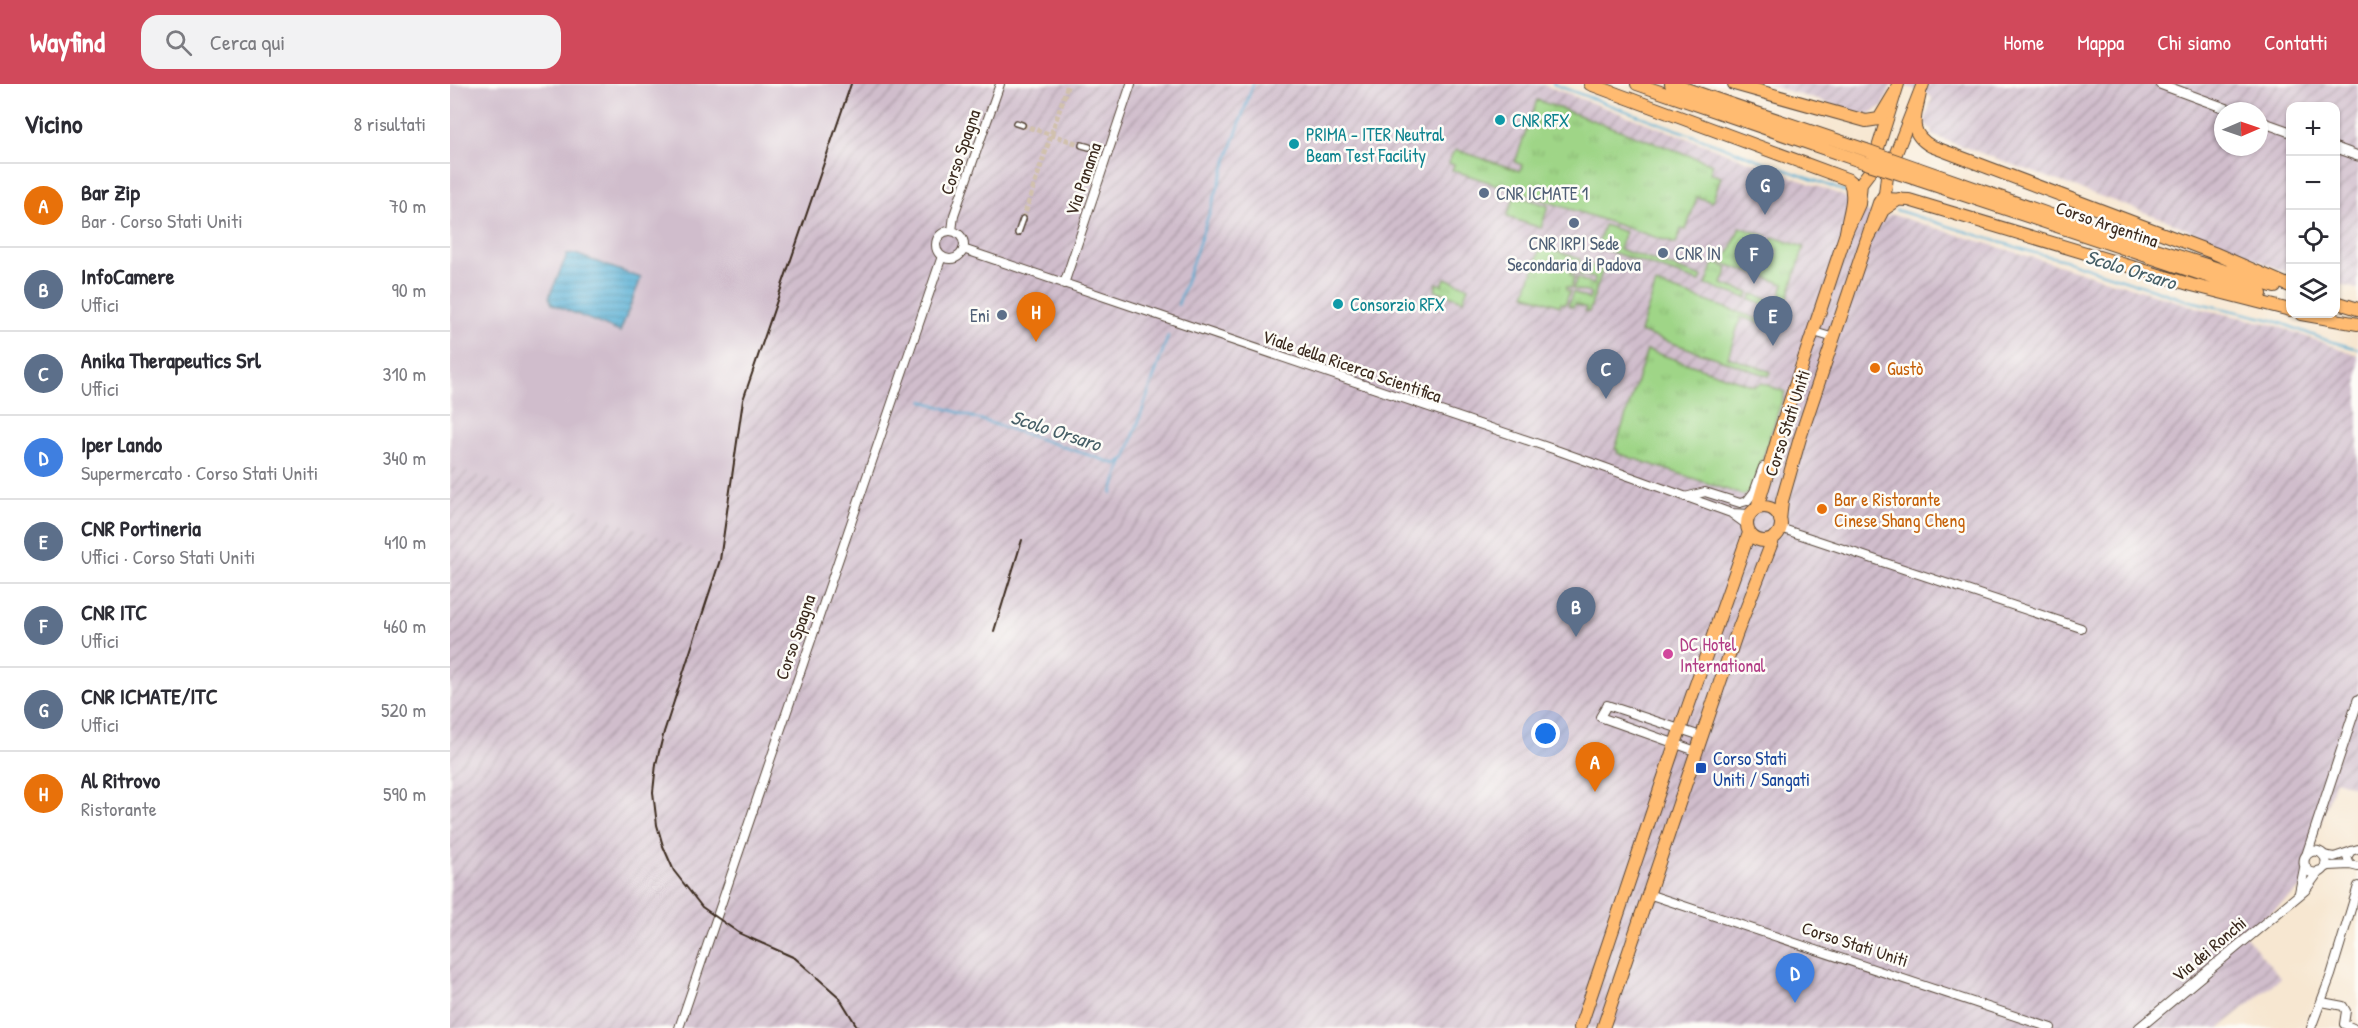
<!DOCTYPE html>
<html lang="it">
<meta charset="utf-8">
<style>
:root{--surface:#fff;--page:#f2f2f3;--text:#2b2b33;--muted:#7c7c81;--line:#e1e1e2;--accent:#d1495b}
body{margin:0;font-family:"Patrick Hand",sans-serif;background:var(--page);color:var(--text)}
.controls{position:absolute;right:18px;top:18px;display:grid;overflow:hidden;border-radius:12px;box-shadow:0 2px 4px #0004}
.controls button{width:54px;height:54px;display:grid;place-items:center;padding:0;border:0;border-bottom:2px solid var(--line);background:var(--surface);color:var(--text);font:30px sans-serif}
.compass{position:absolute;left:1764px;top:18px;width:54px;height:54px;border-radius:50%;background:var(--surface);box-shadow:0 2px 4px #0004;rotate:88deg}
.you{position:absolute;left:1096px;top:650px;width:21px;height:21px;margin:-15px;border:4px solid #fff;border-radius:50%;background:#1a73e8;box-shadow:0 0 0 9px #1a73e833}
.badge{display:grid;place-items:center;width:39px;height:39px;border-radius:50%;background:var(--accent);color:#fff;font-size:20px;font-weight:700}
.pin{position:absolute;translate:-50% -50px;filter:drop-shadow(0 2px 3px #0008)}
.pin::after{content:'';position:absolute;top:32px;width:21px;height:18px;background:inherit;clip-path:polygon(0 0,100% 0,50% 100%)}
.list{margin:0;padding:0;list-style:none}
h2{display:flex;justify-content:space-between;align-items:center;height:78px;margin:0;padding:0 24px;font-size:26px}
h2 small{font-size:20px;font-weight:400;color:var(--muted)}
.list li{display:grid;grid-template-columns:39px 1fr auto;gap:18px;align-items:center;box-sizing:border-box;height:84px;padding:0 24px;border-top:2px solid var(--line)}
.list b{display:block;font-size:22px;white-space:nowrap}
.list p{margin:0;font-size:20px;white-space:nowrap;color:var(--muted)}
.list em{font-size:20px;font-style:normal;color:var(--muted)}
.icon{flex:none;width:33px;height:33px;fill:none;stroke:currentColor;stroke-width:2;stroke-linecap:round;stroke-linejoin:round}
.map{position:relative;flex:none;width:1908px;height:944px;overflow:hidden}
header{display:flex;align-items:center;gap:36px;box-sizing:border-box;height:84px;padding:0 30px;background:var(--accent);color:#fff}
header strong{font-size:28px}
nav{display:flex;gap:33px;margin-inline-start:auto;font-size:21px}
.search{width:420px;height:54px;background:var(--page);display:flex;align-items:center;gap:15px;box-sizing:border-box;padding:0 21px;border-radius:18px;color:var(--muted);font-size:22px}
main{display:flex}
aside{flex:1;background:var(--surface)}
.map>svg:first-child{display:block}
</style>
<header>
<strong>Wayfind</strong>
<div class="search"><svg class="icon" aria-label="search" viewBox="0 0 24 24"><circle cx="10" cy="10" r="6"/><path d="M15 15l6 6"/></svg>Cerca qui</div>
<nav><a>Home</a><a>Mappa</a><a>Chi siamo</a><a>Contatti</a></nav>
</header>
<main>
<aside>
<h2>Vicino<small>8 risultati</small></h2>
<ul class="list">
<li><span class="badge" style="background:#e8710a">A</span><div><b>Bar Zip</b><p>Bar · Corso Stati Uniti</p></div><em>70 m</em></li>
<li><span class="badge" style="background:#5c6f8a">B</span><div><b>InfoCamere</b><p>Uffici</p></div><em>90 m</em></li>
<li><span class="badge" style="background:#5c6f8a">C</span><div><b>Anika Therapeutics Srl</b><p>Uffici</p></div><em>310 m</em></li>
<li><span class="badge" style="background:#3f7fe0">D</span><div><b>Iper Lando</b><p>Supermercato · Corso Stati Uniti</p></div><em>340 m</em></li>
<li><span class="badge" style="background:#5c6f8a">E</span><div><b>CNR Portineria</b><p>Uffici · Corso Stati Uniti</p></div><em>410 m</em></li>
<li><span class="badge" style="background:#5c6f8a">F</span><div><b>CNR ITC</b><p>Uffici</p></div><em>460 m</em></li>
<li><span class="badge" style="background:#5c6f8a">G</span><div><b>CNR ICMATE/ITC</b><p>Uffici</p></div><em>520 m</em></li>
<li><span class="badge" style="background:#e8710a">H</span><div><b>Al Ritrovo</b><p>Ristorante</p></div><em>590 m</em></li>
</ul>
</aside>
<div class="map">
<svg width="1908" height="944" viewBox="0 0 1908 944">
<defs>
<pattern id="industrial-furrows" width="10" height="10" patternUnits="userSpaceOnUse" patternTransform="scale(1.5)"><rect width="10" height="10" fill="#d0bdcc"/><path d="M-1 1l2-2M0 10L10 0M9 11l2-2" fill="none" stroke="#aa9aa5"/></pattern>
<pattern id="grass-tufts" width="24" height="20" patternUnits="userSpaceOnUse" patternTransform="scale(1.5)"><rect width="24" height="20" fill="#9fd587"/><path d="M3 7l-1-3M5 7V3M7 7l1-3M15 17l-1-3M17 17v-4M19 17l1-3" fill="none" stroke="#8ab774"/></pattern>
<pattern id="water-rules" width="6" height="5" patternUnits="userSpaceOnUse" patternTransform="scale(1.5)"><rect width="6" height="5" fill="#57aed4"/><path d="M0 2.5h6" fill="none" stroke="#498eab"/></pattern>
</defs>
<rect width="100%" height="100%" fill="#fdfcf7"/>
<filter id="ink" filterUnits="userSpaceOnUse"><feTurbulence type="fractalNoise" baseFrequency=".0167" numOctaves="2"/><feDisplacementMap in="SourceGraphic" scale="12" xChannelSelector="R" yChannelSelector="G"/><feConvolveMatrix kernelMatrix="1 2 1 2 8 2 1 2 1" color-interpolation-filters="sRGB"/></filter>
<filter id="wash" filterUnits="userSpaceOnUse"><feTurbulence type="fractalNoise" baseFrequency=".008" numOctaves="4" result="noise"/><feDisplacementMap in="SourceGraphic" scale="24" xChannelSelector="R" yChannelSelector="G"/><feGaussianBlur stdDeviation="1.35" result="paint"/><feColorMatrix in="noise" values="0 0 0 0 0 0 0 0 0 0 0 0 0 0 0 0 0 1.4 0 .05"/><feComposite in="paint" operator="in"/></filter>
<g filter="url(#wash)">
<rect width="100%" height="100%" fill="#f7e7d1"/>
<path fill="url(#industrial-furrows)" fill-rule="evenodd" d="M0,0H1091L1391,111L1416,128L1437,133L1440,130L1756,226L1821,240L1908,271V704L1885,696L1866,754L1856,800L1794,850L1831,894L1769,944H0Z
M1314,0H1442L1433,22L1417,31Z
M1448,0H1908V205L1886,200V22H1840V188L1830,186L1716,136L1481,51L1482,46L1474,39L1482,14L1476,9ZM1773,27H1809V63H1773Z"/>
<path fill="#d0bdcc" d="M0,0H404L294,316L272,474L0,382Z"/>
<path fill="url(#grass-tufts)" stroke="#6d8052" stroke-width="1.5" d="M1087,16L1263,80L1260,89L1271,93L1262,118L1247,113L1236,146L1231,145L1226,160L1002,86L1004,81L999,79L1002,70L1007,66L1070,87L1072,81L1065,78Z
M1065,111L1098,122L1091,144L1057,133Z
M1154,141L1175,148L1169,165L1252,193L1250,198L1147,163Z
M1290,143L1317,152L1305,190L1266,177L1280,168Z
M1323,153L1354,163L1332,232L1329,231L1330,226L1300,216L1302,210L1328,218L1334,200L1312,192L1315,184L1311,183L1313,178L1324,181L1328,166L1317,163Z
M1091,162L1130,175L1125,190L1121,188L1120,191L1124,193L1121,204L1116,203V206L1120,207L1115,220L1111,219L1110,222L1075,210Z
M1133,179L1153,185L1139,228L1135,227L1136,224L1125,220L1123,223L1118,221L1123,208L1139,216L1141,209L1123,205L1127,194L1144,201L1145,194L1129,191Z
M1264,179L1278,184L1272,200L1299,209L1297,214L1256,201Z
M995,194L1018,203L1013,216L985,206L987,199L992,201Z
M1206,200L1320,239L1319,242L1291,233L1278,273L1321,288L1319,292L1190,248Z
M1197,266L1304,302L1312,299L1335,308L1301,408L1293,411L1167,369L1168,366L1165,365Z"/>
<path fill="url(#water-rules)" stroke="#496c79" stroke-width="1.5" d="M125,170L191,194L170,248L102,220L99,213L117,171Z"/>
<g fill="none" stroke-linecap="round" stroke-linejoin="round">
<path stroke="#57aed4" stroke-width="2" d="M1103,0L1396,108
M1446,126L1585,169L1611,175L1736,216L1823,236L1876,256L1908,265
M728,221L803,0
M473,317L666,380L676,374L718,252
M662,409L673,376"/>
</g>
</g>
<g filter="url(#ink)">
<g fill="none" stroke-linecap="round" stroke-linejoin="round">
<path stroke="#d1c1ad" stroke-width="5" stroke-dasharray="5 2.5" stroke-linecap="butt" d="M572,41L632,61
M573,135L618,0"/>
<defs>
<path id="pedestrian" d="M566,39L572,41
M632,61L639,63
M568,149L573,135"/>
<path id="minor" d="M502,147L504,131L550,0
M486 161a14 14 0 1 1 28 0a14 14 0 1 1-28 0Z
M513,165L1109,367L1281,429L1300,430
M614,200L681,0
M1364,248L1384,254
M1235,413L1255,408L1290,419L1297,417L1304,408L1313,383
M1282,430L1297,441
M1330,444L1631,544
M1246,667L1150,633L1157,621L1251,652
M1908,765L1901,767L1897,773L1900,781L1908,783
M1873,771L1884,773L1899,768
M1873,785L1879,782L1900,781
M1198,810L1601,944
M1872,918L1893,922L1896,927L1894,940L1903,944
M229,944L492,172
M1861,944L1881,891L1908,802"/>
<path id="tertiary" d="M1710,0L1783,27
M1809,37L1840,48
M1886,64L1908,72
M1854 778a11 11 0 1 1 22 0a11 11 0 1 1-22 0Z
M1857,770L1908,616
M1849,811L1855,782
M1689,944L1855,806L1869,787"/>
<path id="primary" d="M1297 440a17 17 0 1 1 34 0a17 17 0 1 1-34 0Z
M1307,424L1329,350L1396,149L1409,120L1411,99L1421,86L1448,0
M1330,436L1332,417L1350,354L1429,119L1435,110L1437,92L1473,0
M1130,944L1225,660L1299,449
M1153,944L1286,551L1324,453"/>
<path id="trunk" d="M1140,0L1399,96L1410,105
M1187,0L1413,78
M1221,0L1416,66
M1284,0L1416,37L1429,35L1444,10
M1470,9C1466,31 1456,48 1481,62L1764,169L1840,202
M1467,84L1618,137L1825,203
M1463,94L1811,210
M1434,115L1459,116L1742,201L1840,226
M1396,149C1398,130 1407,114 1399,96
M1418,155L1433,126L1449,115
M1886,218L1908,225
M1851,230L1908,240"/>
</defs>
<use href="#pedestrian" stroke="#574639" stroke-width="8"/>
<use href="#minor" stroke="#574639" stroke-width="10"/>
<use href="#tertiary" stroke="#574639" stroke-width="11"/>
<use href="#primary" stroke="#574639" stroke-width="14"/>
<use href="#trunk" stroke="#574639" stroke-width="14"/>
<use href="#pedestrian" stroke="#fff" stroke-width="5"/>
<use href="#minor" stroke="#fff" stroke-width="8"/>
<use href="#tertiary" stroke="#fff" stroke-width="9"/>
<use href="#primary" stroke="#ffbb71" stroke-width="12"/>
<use href="#trunk" stroke="#ffbb71" stroke-width="12"/>
<path stroke="#3b2a1e" stroke-width="2" d="M401,0L293,316L270,476L214,648L206,680L203,708L207,741L213,762L224,787L252,823L289,849L345,874L389,913L408,944
M544,547L572,456"/>
<defs>
<path id="trunk-bridge" d="M1416,66L1467,84
M1413,78L1463,94"/>
</defs>
<use href="#trunk-bridge" stroke="#574639" stroke-width="14" stroke-linecap="butt"/>
<use href="#trunk-bridge" stroke="#ffbb71" stroke-width="12"/>
</g>
</g>
<g fill="#0f9aa8" stroke="#fdfcf7" stroke-width="2">
<circle cx="1050" cy="36" r="6"/>
<circle cx="844" cy="60" r="6"/>
<circle cx="888" cy="220" r="6"/>
</g>
<g fill="#5c6f8a" stroke="#fdfcf7" stroke-width="2">
<circle cx="1034" cy="109" r="6"/>
<circle cx="1124" cy="139" r="6"/>
<circle cx="1213" cy="169" r="6"/>
<circle cx="552" cy="231" r="6"/>
</g>
<g fill="#e8710a" stroke="#fdfcf7" stroke-width="2">
<circle cx="1425" cy="284" r="6"/>
<circle cx="1372" cy="425" r="6"/>
</g>
<circle fill="#d1479c" stroke="#fdfcf7" stroke-width="2" cx="1218" cy="570" r="6"/>
<rect fill="#1a4fb4" stroke="#fdfcf7" stroke-width="2" x="1245" y="678" width="12" height="12" rx="3"/>
<g text-anchor="middle" dominant-baseline="central" stroke-width="5" stroke-linejoin="round" paint-order="stroke">
<g font-size="18" fill="#0d838f" stroke="#fdfcf7" text-anchor="start">
<text x="1062" y="36">CNR RFX</text>
<text x="856" y="50">PRIMA - ITER Neutral<tspan x="856" dy="21">Beam Test Facility</tspan></text>
<text x="900" y="220">Consorzio RFX</text>
</g>
<g font-size="18" fill="#3b2a1e" stroke="#fdfcf7">
<text transform="translate(510 68) rotate(-71)">Corso Spagna</text>
<text transform="translate(633 95) rotate(-71)">Via Panama</text>
<text transform="translate(1657 140) rotate(19)">Corso Argentina</text>
<text transform="translate(902 282) rotate(19)">Viale della Ricerca Scientifica</text>
<text transform="translate(1337 339) rotate(-72)">Corso Stati Uniti</text>
<text transform="translate(345 553) rotate(-71)">Corso Spagna</text>
<text transform="translate(1405 860) rotate(18)">Corso Stati Uniti</text>
<text transform="translate(1759 865) rotate(-40)">Via dei Ronchi</text>
</g>
<g font-size="18" fill="#4e5e75" stroke="#fdfcf7" text-anchor="start">
<text x="1046" y="109">CNR ICMATE 1</text>
<text x="1124" y="159" text-anchor="middle">CNR IRPI Sede<tspan x="1124" dy="21">Secondaria di Padova</tspan></text>
<text x="1225" y="169">CNR IN</text>
<text x="540" y="231" text-anchor="end">Eni</text>
</g>
<g font-size="18" fill="#c56008" stroke="#fdfcf7" text-anchor="start">
<text x="1437" y="284">Gustò</text>
<text x="1384" y="415">Bar e Ristorante<tspan x="1384" dy="21">Cinese Shang Cheng</tspan></text>
</g>
<g font-size="18" fill="#b23c85" stroke="#fdfcf7" text-anchor="start">
<text x="1230" y="560">DC Hotel<tspan x="1230" dy="21">International</tspan></text>
</g>
<g font-size="18" fill="#164399" stroke="#fdfcf7" text-anchor="start">
<text x="1263" y="674">Corso Stati<tspan x="1263" dy="21">Uniti / Sangati</tspan></text>
</g>
<g font-size="20" font-style="italic" fill="#465f67" stroke="#fdfcf7">
<text transform="translate(1681 185) rotate(17)">Scolo Orsaro</text>
<text transform="translate(606 346) rotate(18)">Scolo Orsaro</text>
</g>
</g>
</svg>
<div class="controls">
<button>+</button>
<button>−</button>
<button><svg class="icon" aria-label="locate" viewBox="0 0 24 24"><circle cx="12" cy="12" r="6"/><path d="M12 2v4M12 18v4M2 12h4M18 12h4"/></svg></button>
<button><svg class="icon" aria-label="layers" viewBox="0 0 24 24"><path d="M12 4l9 5-9 5-9-5zM3 14l9 5 9-5"/></svg></button>
</div>
<svg class="compass" viewBox="-18 -18 36 36"><path d="M0-13l5 13h-10z" fill="#e53935"/><path d="M0 13l5-13h-10z" fill="#7c7c81"/></svg>
<div class="you"></div>
<div class="pin badge" style="left:1145px;top:708px;background:#e8710a">A</div>
<div class="pin badge" style="left:1126px;top:553px;background:#5c6f8a">B</div>
<div class="pin badge" style="left:1156px;top:315px;background:#5c6f8a">C</div>
<div class="pin badge" style="left:1345px;top:919px;background:#3f7fe0">D</div>
<div class="pin badge" style="left:1323px;top:262px;background:#5c6f8a">E</div>
<div class="pin badge" style="left:1304px;top:200px;background:#5c6f8a">F</div>
<div class="pin badge" style="left:1315px;top:131px;background:#5c6f8a">G</div>
<div class="pin badge" style="left:586px;top:258px;background:#e8710a">H</div>
</div>
</main>
